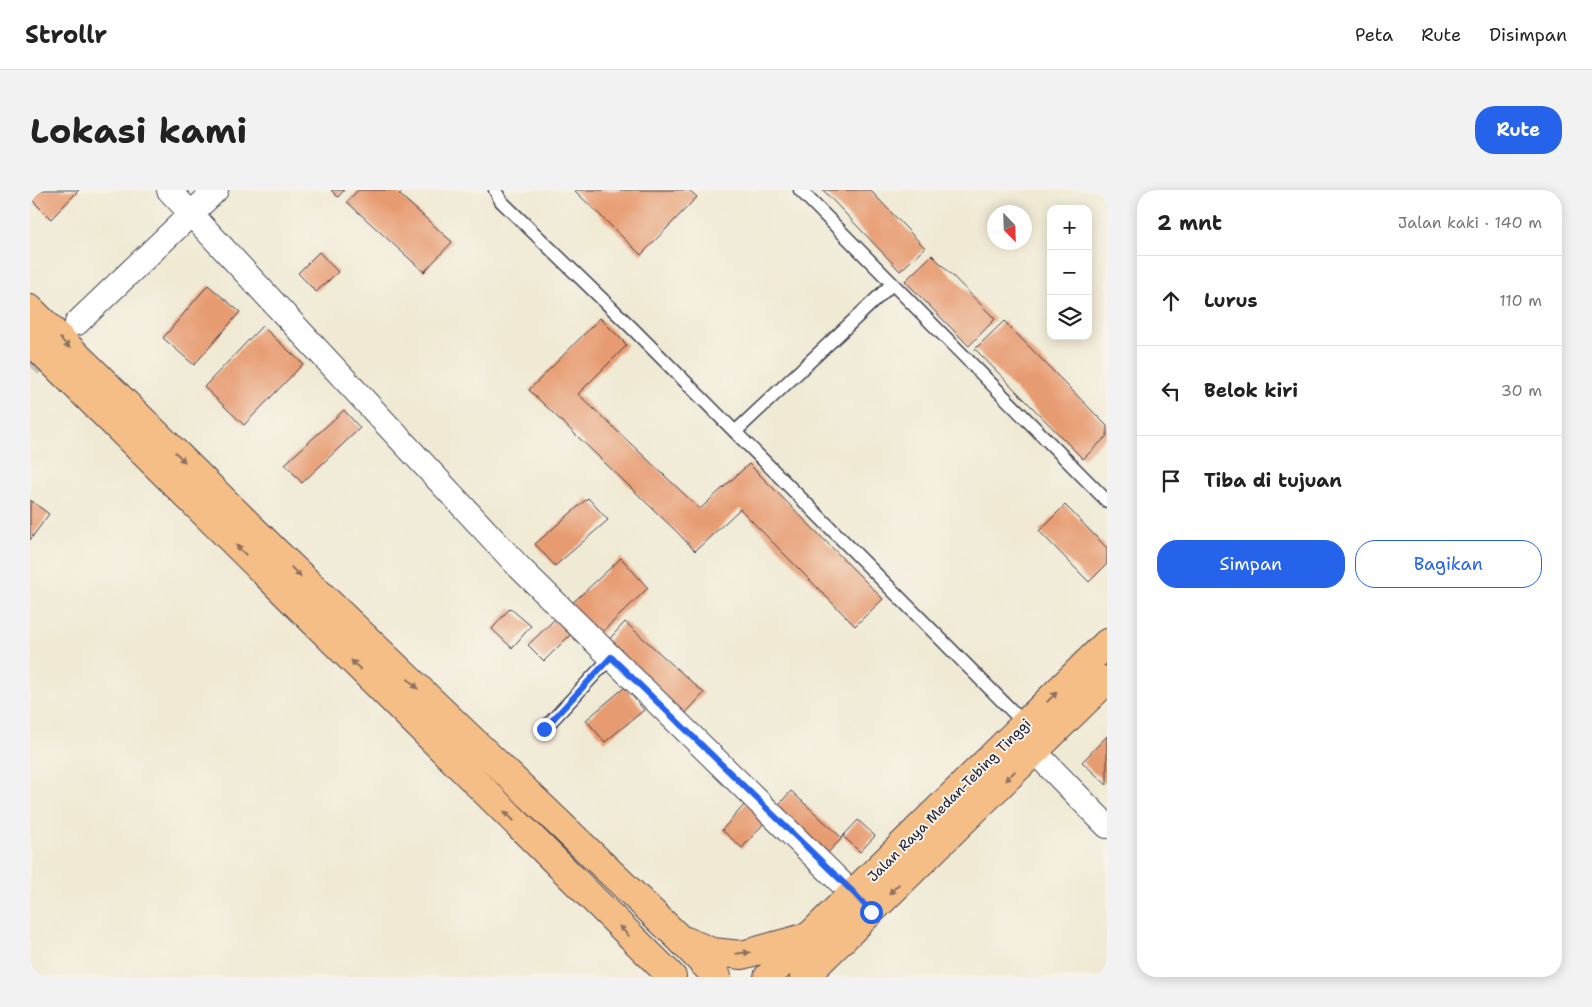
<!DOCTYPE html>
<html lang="id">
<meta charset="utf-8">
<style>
:root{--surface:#fff;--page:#f2f2f2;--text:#222;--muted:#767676;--line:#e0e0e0;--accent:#2563eb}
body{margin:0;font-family:"Shantell Sans",sans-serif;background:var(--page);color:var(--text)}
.controls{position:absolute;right:15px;top:15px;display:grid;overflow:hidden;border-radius:10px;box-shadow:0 2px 12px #0003}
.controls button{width:45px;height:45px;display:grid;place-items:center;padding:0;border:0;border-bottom:1px solid var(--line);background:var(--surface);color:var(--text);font:25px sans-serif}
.compass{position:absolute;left:957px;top:15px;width:45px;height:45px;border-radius:50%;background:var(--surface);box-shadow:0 2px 12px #0003;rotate:157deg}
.stop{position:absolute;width:15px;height:15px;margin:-11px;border:4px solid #2563eb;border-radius:50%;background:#fff}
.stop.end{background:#2563eb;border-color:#fff;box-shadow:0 1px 5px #0008}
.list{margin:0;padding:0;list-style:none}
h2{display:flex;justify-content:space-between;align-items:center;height:65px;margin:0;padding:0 20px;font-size:21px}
h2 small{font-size:16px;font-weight:400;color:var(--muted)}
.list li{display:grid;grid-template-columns:32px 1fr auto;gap:15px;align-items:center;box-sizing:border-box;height:90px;padding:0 20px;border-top:1px solid var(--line)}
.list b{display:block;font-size:19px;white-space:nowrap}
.list em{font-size:16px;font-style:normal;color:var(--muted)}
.actions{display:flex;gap:10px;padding:15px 20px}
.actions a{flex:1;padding:11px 0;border:1px solid var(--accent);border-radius:20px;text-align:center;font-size:18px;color:var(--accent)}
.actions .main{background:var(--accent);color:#fff}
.icon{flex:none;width:28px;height:28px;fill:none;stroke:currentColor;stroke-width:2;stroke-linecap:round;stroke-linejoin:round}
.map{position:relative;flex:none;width:1077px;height:787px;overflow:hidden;border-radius:20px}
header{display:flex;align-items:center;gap:30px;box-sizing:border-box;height:70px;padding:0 25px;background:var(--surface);border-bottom:1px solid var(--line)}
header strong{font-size:24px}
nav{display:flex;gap:28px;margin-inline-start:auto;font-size:18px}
.intro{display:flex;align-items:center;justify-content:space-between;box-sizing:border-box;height:120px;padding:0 30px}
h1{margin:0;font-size:35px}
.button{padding:12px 22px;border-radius:20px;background:var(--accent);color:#fff;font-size:18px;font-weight:700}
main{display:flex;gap:30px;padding:0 30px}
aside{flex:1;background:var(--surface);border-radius:20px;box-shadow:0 2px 12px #0003}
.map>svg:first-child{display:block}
</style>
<header>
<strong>Strollr</strong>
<nav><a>Peta</a><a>Rute</a><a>Disimpan</a></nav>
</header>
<div class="intro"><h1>Lokasi kami</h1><a class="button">Rute</a></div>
<main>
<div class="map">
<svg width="1077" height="787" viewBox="0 0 1077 787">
<rect width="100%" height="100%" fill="#f7f3e8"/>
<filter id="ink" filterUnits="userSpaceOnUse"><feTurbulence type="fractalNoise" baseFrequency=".02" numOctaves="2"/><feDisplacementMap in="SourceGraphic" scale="10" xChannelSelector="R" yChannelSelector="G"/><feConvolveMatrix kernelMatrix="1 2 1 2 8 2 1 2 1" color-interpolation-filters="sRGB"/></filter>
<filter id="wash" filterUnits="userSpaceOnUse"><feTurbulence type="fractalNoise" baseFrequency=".0096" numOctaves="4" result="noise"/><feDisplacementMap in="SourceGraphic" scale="20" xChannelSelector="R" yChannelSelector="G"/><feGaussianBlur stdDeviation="1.12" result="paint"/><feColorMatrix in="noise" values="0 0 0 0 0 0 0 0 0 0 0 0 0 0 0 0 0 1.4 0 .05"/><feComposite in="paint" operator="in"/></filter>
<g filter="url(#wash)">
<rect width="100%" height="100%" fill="#f0ead4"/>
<g id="blocks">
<path fill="#e79b71" d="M0,0H49L21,29L0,8Z
M301,0H314L308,7Z
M328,0H373L369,4L422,52L394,82L317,12Z
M544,0H659L667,7L611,65Z
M793,0H840L895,58L870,81Z
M289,62L308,82L286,102L268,83Z
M902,65L965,129L939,156L875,91Z
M178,95L210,122L164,175L133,148Z
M570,128L597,155L548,204L670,319L719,274L853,409L825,436L710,319L665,361L646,341L499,200Z
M974,131L1077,236V246L1053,269L945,159Z
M232,136L273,174L214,235L174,197Z
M314,220L330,238L272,293L255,274Z
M558,308L578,330L525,376L505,354Z
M0,310L19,324L0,350Z
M1035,315L1077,358V374L1059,392L1009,341Z
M591,368L618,398L566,448L537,418Z
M480,418L501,436L482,458L462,439Z
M526,428L541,444L514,471L498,455Z
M595,432L674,503L653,526L574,455Z
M595,497L614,520L575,552L556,530Z
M1077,546V595L1052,572Z
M761,601L812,648L792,669L742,622Z
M716,613L736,631L712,658L692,640Z
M828,630L845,646L830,662L813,646Z"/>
</g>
</g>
<g filter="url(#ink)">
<use href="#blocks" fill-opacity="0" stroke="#414052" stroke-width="1"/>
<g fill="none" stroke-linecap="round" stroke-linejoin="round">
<path stroke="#c7c2b5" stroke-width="24" stroke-dasharray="24 12" stroke-linecap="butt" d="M0,176L27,151"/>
<defs>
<path id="service" d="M465,0L471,11L602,138L995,534
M770,0L1077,311
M705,242L862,94
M514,539L581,467"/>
<path id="minor" d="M139,0L489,377L836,717
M47,133L186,0
M1005,562L1077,636"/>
<path id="trunk" d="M738,787L1077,453
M774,787L1077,490"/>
<path id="motorway" d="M0,119L246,362L650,749L687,787
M0,150L642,787
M656,751L682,762L712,765L781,746"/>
</defs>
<use href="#service" stroke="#414052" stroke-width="15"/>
<use href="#minor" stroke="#414052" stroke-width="26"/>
<use href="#trunk" stroke="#414052" stroke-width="30"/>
<use href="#motorway" stroke="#414052" stroke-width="30"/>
<use href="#service" stroke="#fff" stroke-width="12"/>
<use href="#minor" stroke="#fff" stroke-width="24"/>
<use href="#trunk" stroke="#f5be86" stroke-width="28"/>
<use href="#motorway" stroke="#f5be86" stroke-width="28"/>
</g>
<defs><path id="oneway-solid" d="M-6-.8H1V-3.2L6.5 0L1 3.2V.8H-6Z" transform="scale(1.25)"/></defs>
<g fill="#8c7060">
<use href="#oneway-solid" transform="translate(35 153) rotate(45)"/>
<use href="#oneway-solid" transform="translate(150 267) rotate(45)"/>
<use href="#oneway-solid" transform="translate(211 360) rotate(-135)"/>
<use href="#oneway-solid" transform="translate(266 382) rotate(44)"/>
<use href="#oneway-solid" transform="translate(326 475) rotate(-135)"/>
<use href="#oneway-solid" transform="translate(383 494) rotate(44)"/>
<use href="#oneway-solid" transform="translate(1022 507) rotate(-45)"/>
<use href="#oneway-solid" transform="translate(980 586) rotate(136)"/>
<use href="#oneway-solid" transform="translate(479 626) rotate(-135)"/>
<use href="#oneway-solid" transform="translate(864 699) rotate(136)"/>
<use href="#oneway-solid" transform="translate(594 741) rotate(-135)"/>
<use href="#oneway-solid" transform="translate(713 763) rotate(-6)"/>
</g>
</g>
<g fill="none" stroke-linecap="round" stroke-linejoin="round" filter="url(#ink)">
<path stroke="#2563eb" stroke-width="6" d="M514,539L581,467L824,703L841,722"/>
</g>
<g text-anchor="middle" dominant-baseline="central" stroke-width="4" stroke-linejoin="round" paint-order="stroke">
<g font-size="14" fill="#22223b" stroke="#f7f3e8">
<text transform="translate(919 610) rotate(-45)">Jalan Raya Medan-Tebing Tinggi</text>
</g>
</g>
</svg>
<div class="controls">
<button>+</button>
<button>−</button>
<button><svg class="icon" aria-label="layers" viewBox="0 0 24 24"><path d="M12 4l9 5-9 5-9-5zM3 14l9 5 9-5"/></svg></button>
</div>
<svg class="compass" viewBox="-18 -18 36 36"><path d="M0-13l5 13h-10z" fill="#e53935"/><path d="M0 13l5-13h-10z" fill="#767676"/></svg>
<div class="stop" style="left:841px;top:722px"></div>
<div class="stop end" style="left:514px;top:539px"></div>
</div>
<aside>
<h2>2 mnt<small>Jalan kaki · 140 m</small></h2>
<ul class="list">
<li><svg class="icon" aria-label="ahead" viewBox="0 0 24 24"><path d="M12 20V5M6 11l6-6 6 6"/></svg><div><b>Lurus</b></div><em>110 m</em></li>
<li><svg class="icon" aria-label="left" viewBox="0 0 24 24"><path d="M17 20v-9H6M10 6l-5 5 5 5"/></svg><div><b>Belok kiri</b></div><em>30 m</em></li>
<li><svg class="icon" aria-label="arrive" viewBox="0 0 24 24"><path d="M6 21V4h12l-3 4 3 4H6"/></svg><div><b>Tiba di tujuan</b></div></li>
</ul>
<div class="actions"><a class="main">Simpan</a><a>Bagikan</a></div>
</aside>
</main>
